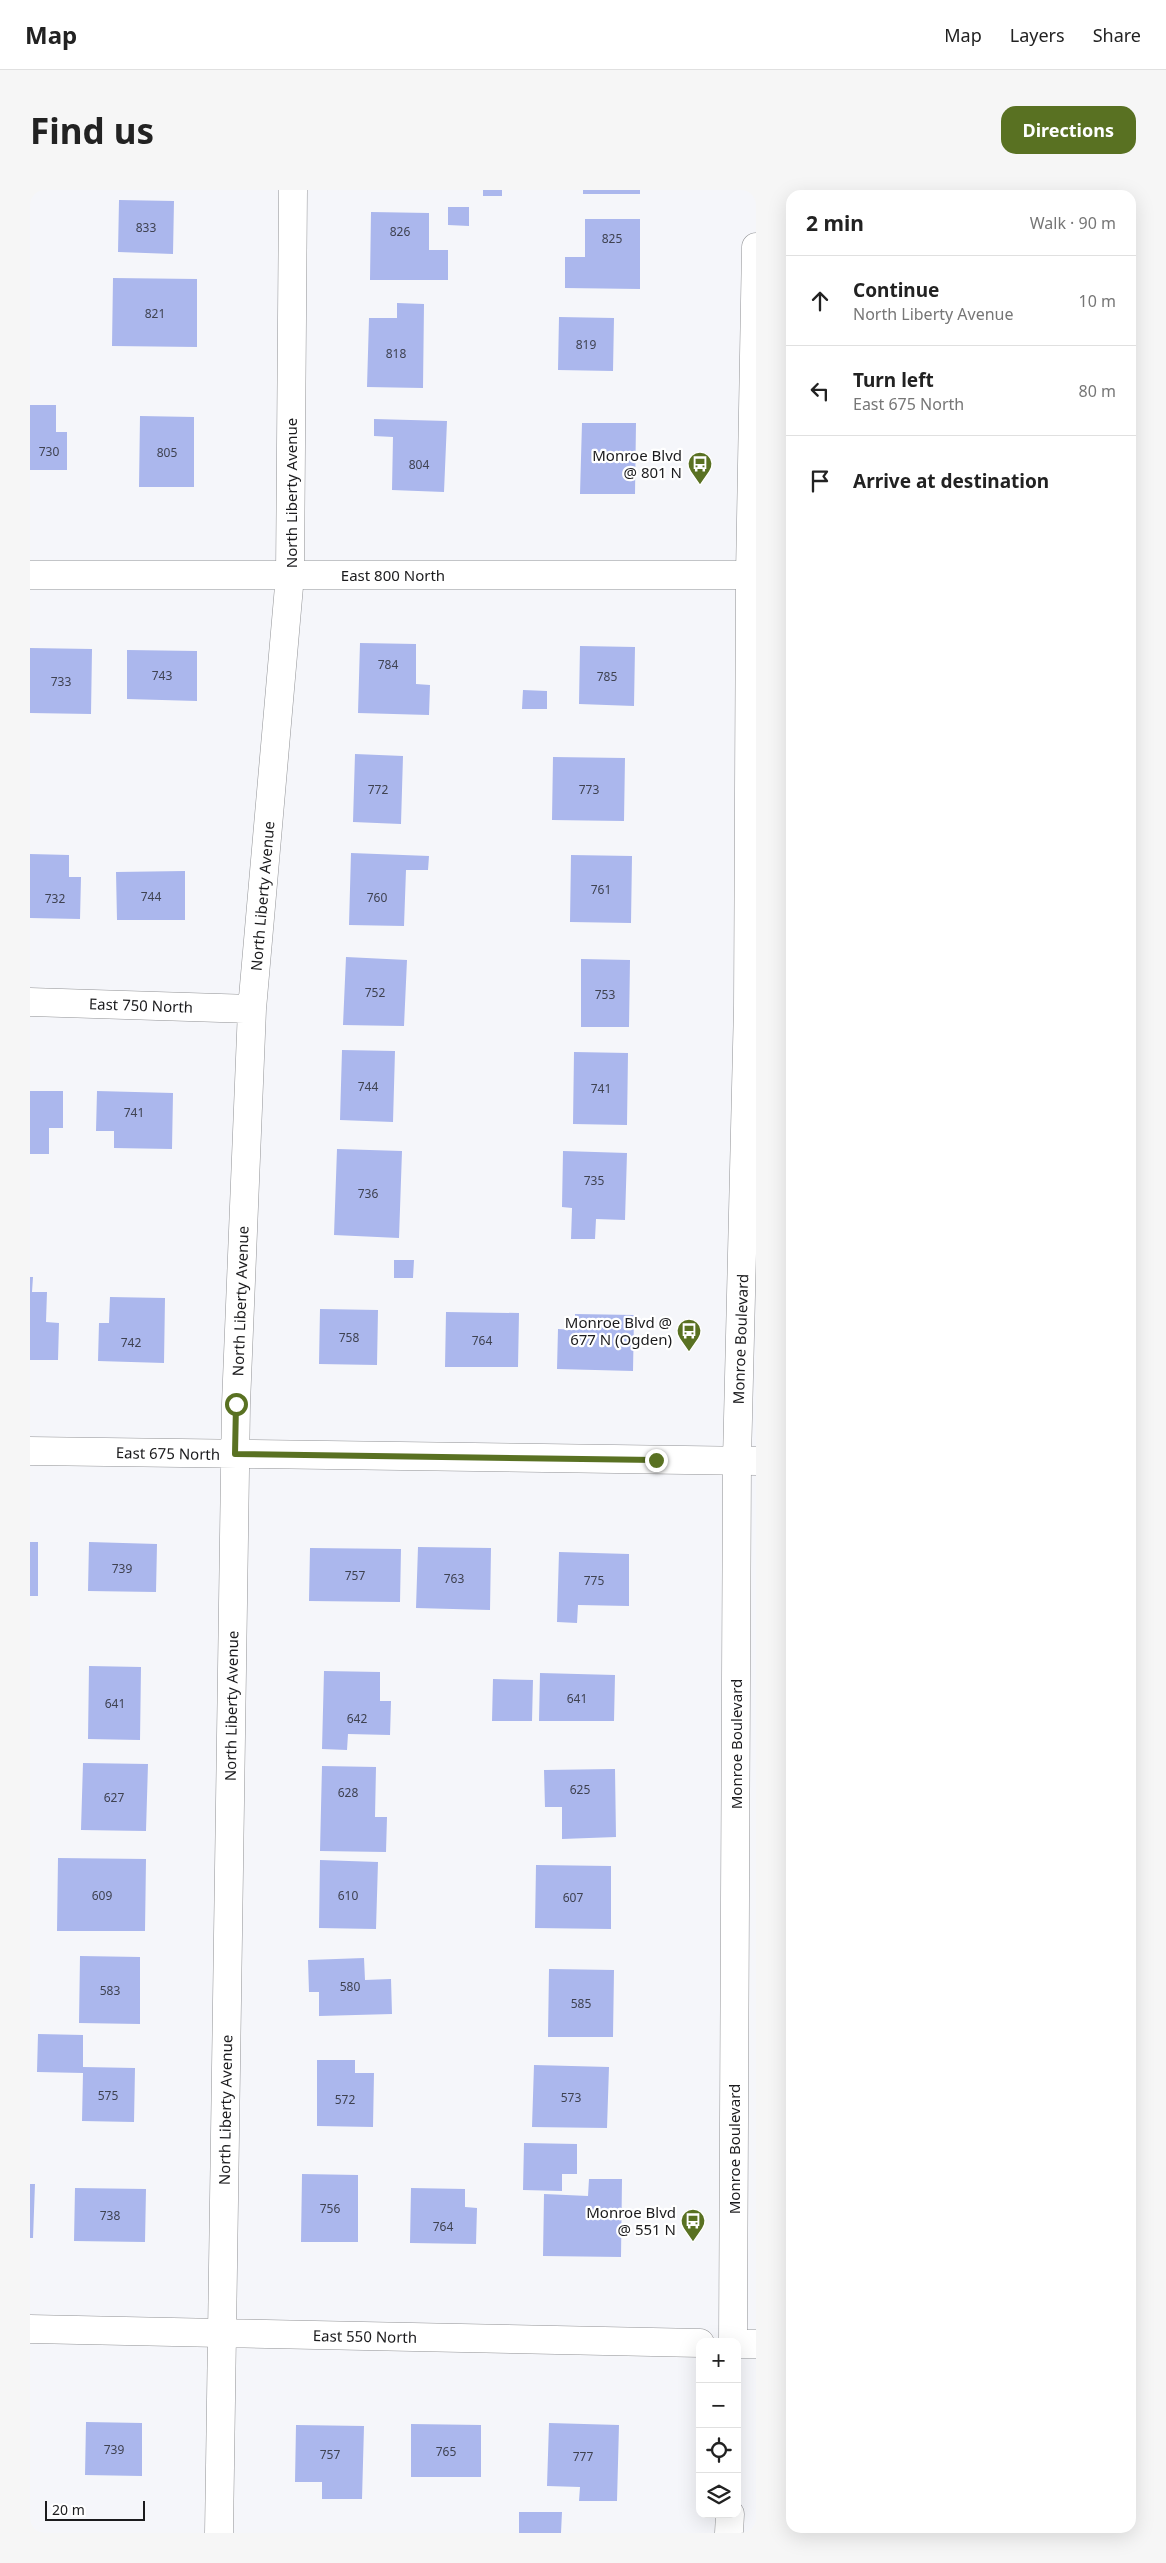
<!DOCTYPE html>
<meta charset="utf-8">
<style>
:root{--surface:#fff;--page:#f6f6f6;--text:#222;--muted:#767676;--line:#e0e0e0;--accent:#597122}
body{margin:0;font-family:"Noto Sans",sans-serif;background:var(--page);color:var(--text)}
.controls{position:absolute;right:15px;bottom:15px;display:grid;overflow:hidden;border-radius:10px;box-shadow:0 5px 20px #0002}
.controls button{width:45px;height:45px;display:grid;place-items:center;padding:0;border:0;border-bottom:1px solid var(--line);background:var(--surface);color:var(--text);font:25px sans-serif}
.scale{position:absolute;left:15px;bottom:12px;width:100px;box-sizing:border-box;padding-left:5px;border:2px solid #1b1b1d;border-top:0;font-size:14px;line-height:18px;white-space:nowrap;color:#1b1b1d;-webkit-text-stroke:4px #fff;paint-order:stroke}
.stop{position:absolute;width:15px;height:15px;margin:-11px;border:4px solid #597122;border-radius:50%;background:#fff}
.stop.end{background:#597122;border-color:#fff;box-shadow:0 1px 5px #0008}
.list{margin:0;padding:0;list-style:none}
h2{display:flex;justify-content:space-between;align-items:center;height:65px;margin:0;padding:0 20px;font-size:21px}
h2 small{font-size:16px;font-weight:400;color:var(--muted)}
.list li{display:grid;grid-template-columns:32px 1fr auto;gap:15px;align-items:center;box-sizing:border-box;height:90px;padding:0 20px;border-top:1px solid var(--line)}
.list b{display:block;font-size:19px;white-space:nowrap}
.list p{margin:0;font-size:16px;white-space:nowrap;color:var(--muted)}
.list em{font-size:16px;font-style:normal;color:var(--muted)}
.icon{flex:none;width:28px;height:28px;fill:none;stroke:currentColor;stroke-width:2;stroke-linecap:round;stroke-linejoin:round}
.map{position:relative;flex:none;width:726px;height:2343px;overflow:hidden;border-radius:15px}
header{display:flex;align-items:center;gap:30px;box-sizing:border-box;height:70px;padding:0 25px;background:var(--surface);border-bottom:1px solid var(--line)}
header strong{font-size:24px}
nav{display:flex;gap:28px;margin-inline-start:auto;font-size:18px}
.intro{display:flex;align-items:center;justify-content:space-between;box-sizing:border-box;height:120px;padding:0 30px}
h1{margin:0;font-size:35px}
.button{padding:12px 22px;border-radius:15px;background:var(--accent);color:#fff;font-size:18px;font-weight:700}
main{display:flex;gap:30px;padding:0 30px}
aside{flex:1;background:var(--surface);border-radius:15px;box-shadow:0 5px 20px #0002}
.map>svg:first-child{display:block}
</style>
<header>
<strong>Map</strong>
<nav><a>Map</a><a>Layers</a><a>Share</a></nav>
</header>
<div class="intro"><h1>Find us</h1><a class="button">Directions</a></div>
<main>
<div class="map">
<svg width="726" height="2343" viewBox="0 0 726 2343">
<rect width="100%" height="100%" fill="#f5f6fa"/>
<path fill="#abb7ed" d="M453,0H472V6H453Z
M553,0H610V4H553Z
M89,10L144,11L143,64L88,62Z
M418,17H439V36L418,35Z
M341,22L399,23V60H418V90H340Z
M555,29H610V99L535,98V67H555Z
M83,88L167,89V157L82,156Z
M367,113L394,114L393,198L337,197L339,128H367Z
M529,127L584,128L583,181L528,180Z
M0,215H26V242H37V280H0Z
M110,226L164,227V297H109Z
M344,229L417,231L414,302L362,300L363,247L344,246Z
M552,233H606L605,304H550Z
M330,453L386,454V494L400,495L399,525L328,523Z
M550,456L605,457L604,516L549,514Z
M0,458L62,459L61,524L0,523Z
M97,460L167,461V511L97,509Z
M493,500L517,501V519H492Z
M325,564L373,566L371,634L323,632Z
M523,567L595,568L594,631L522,630Z
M321,663L399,666L398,680H376L374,736L319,735Z
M0,664L39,665V687H51L50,729L0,728Z
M541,665L602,666L601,733L540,732Z
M155,681V730H87L86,682Z
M316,767L377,770L374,836L313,835Z
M551,769L600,770L599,837H551Z
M312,860L365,861L363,932L310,930Z
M544,862L598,863L597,935L543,934Z
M0,901H33V938H19V964H0Z
M67,901L143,903L142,959L84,958V941H66Z
M307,959L372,961L369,1048L304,1045Z
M533,961L597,963L595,1030L566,1029L565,1049H541L542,1018L532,1017Z
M364,1070H384L383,1088H364Z
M0,1087H3L2,1102H17L16,1132L29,1133L28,1170H0Z
M80,1107L135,1108L134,1173L68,1171L69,1133H79Z
M290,1119L348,1120L347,1175L289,1174Z
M416,1122L489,1123L488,1177H415Z
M545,1124L604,1125L603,1181L527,1179L528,1139L545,1140Z
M0,1352H8V1406H0Z
M59,1352L127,1354L126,1402L58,1401Z
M388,1357L461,1358L460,1420L386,1418Z
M280,1358L371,1359L370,1412L279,1411Z
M529,1362L599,1364V1416L548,1415L547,1433L527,1432Z
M59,1476L111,1477L110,1550L58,1549Z
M294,1481L350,1482V1511H361L360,1545L318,1544L317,1560L292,1559Z
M510,1483L585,1485L584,1531H509Z
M463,1489L503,1490L502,1531H462Z
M53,1573L118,1574L116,1641L51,1640Z
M292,1576L346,1577L345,1627H357L356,1662L290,1661Z
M585,1579L586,1647L532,1649V1617H515L514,1580Z
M28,1668L116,1669L115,1741H27Z
M290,1670L348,1672L346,1739L289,1738Z
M506,1675L581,1676V1739L505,1738Z
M50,1766L110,1767V1834L49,1833Z
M334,1768L335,1790L361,1789L362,1824L289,1826V1802H279L278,1770Z
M519,1779L584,1780L583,1847H518Z
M8,1844L53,1845V1877L105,1878L104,1932L52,1931L53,1883L7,1882Z
M287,1870H325V1883H344L343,1937L287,1936Z
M504,1875L579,1877L577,1938L502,1937Z
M494,1953L547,1954V1984H532V2001L493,2000Z
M272,1984L328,1985V2052H271Z
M559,1989H592L591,2067L513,2066L514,2004L558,2006Z
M0,1994H5L3,2048H0Z
M45,1998L116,1999L115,2052L44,2051Z
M381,1998L435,1999V2017L447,2018L446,2054L380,2053Z
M56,2232L112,2233V2286L55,2285Z
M519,2233L589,2235L587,2311H549L550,2297L517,2296Z
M381,2234L451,2235V2287H381Z
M266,2235L334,2236L332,2309H292V2292H265Z
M489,2322H532L531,2343H489Z"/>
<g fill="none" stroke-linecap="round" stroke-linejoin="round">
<defs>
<path id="street" d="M0,385H726
M0,812L222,819
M0,1261L726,1271
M0,2139L670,2153
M707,2154H726
M189,2343L206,1214L222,819L260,385L263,0"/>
<path id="secondary" d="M703,2152L707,1270L718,816L720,384L726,57
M699,2343L700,2324"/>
</defs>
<use href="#street" stroke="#929396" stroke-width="29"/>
<use href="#secondary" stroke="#929396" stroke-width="29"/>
<use href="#street" stroke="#fff" stroke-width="28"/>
<use href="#secondary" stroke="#fff" stroke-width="28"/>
</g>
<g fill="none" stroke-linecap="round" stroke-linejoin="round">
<path stroke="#597122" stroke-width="6" d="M206,1214L205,1264L626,1270"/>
</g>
<defs>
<symbol id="bus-pin" viewBox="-11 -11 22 30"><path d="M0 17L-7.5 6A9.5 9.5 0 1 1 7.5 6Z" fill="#597122" stroke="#fff"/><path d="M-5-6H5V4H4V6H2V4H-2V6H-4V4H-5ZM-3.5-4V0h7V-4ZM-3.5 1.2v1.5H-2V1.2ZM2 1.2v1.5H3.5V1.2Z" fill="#fff"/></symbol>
</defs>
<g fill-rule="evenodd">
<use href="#bus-pin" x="656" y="260" width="28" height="38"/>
<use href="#bus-pin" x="645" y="1127" width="28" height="38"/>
<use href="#bus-pin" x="649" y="2017" width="28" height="38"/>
</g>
<g text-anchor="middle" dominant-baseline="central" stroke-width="4.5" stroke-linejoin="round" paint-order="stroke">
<g font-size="12" fill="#3f4251">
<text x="116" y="37">833</text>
<text x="370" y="41">826</text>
<text x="582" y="48">825</text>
<text x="125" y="123">821</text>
<text x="556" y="154">819</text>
<text x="366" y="163">818</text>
<text x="19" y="261">730</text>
<text x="137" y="262">805</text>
<text x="389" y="274">804</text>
<text x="358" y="474">784</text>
<text x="132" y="485">743</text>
<text x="577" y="486">785</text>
<text x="31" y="491">733</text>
<text x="348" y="599">772</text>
<text x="559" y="599">773</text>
<text x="571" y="699">761</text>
<text x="121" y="706">744</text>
<text x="347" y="707">760</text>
<text x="25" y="708">732</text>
<text x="345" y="802">752</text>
<text x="575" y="804">753</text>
<text x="338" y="896">744</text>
<text x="571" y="898">741</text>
<text x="104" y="922">741</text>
<text x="564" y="990">735</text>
<text x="338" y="1003">736</text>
<text x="319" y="1147">758</text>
<text x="452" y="1150">764</text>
<text x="101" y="1152">742</text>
<text x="92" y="1378">739</text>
<text x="325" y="1385">757</text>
<text x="424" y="1388">763</text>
<text x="564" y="1390">775</text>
<text x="547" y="1508">641</text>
<text x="85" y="1513">641</text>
<text x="327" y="1528">642</text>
<text x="550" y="1599">625</text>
<text x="318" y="1602">628</text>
<text x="84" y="1607">627</text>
<text x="72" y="1705">609</text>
<text x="318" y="1705">610</text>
<text x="543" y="1707">607</text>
<text x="320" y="1796">580</text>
<text x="80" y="1800">583</text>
<text x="551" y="1813">585</text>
<text x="78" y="1905">575</text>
<text x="541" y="1907">573</text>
<text x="315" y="1909">572</text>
<text x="300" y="2018">756</text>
<text x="80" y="2025">738</text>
<text x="413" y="2036">764</text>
<text x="84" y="2259">739</text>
<text x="416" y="2261">765</text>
<text x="300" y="2264">757</text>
<text x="553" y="2266">777</text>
</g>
<g font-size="15" fill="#1b1b1d" stroke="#fff" text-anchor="end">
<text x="652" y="265">Monroe Blvd<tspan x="652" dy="17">@ 801 N</tspan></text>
<text x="642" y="1132">Monroe Blvd @<tspan x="642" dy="17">677 N (Ogden)</tspan></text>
<text x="646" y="2022">Monroe Blvd<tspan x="646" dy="17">@ 551 N</tspan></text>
</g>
<g font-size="15" fill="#1b1b1d" stroke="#fff">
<text transform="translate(261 303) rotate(-90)">North Liberty Avenue</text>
<text x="363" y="385">East 800 North</text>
<text transform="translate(232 706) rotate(-85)">North Liberty Avenue</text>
<text transform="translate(111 815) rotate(2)">East 750 North</text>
<text transform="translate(210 1111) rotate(-88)">North Liberty Avenue</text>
<text transform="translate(710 1149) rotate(-88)">Monroe Boulevard</text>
<text transform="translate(138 1263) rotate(1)">East 675 North</text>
<text transform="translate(201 1516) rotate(-89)">North Liberty Avenue</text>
<text transform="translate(706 1554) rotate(-90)">Monroe Boulevard</text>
<text transform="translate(195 1920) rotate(-89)">North Liberty Avenue</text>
<text transform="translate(704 1959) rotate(-90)">Monroe Boulevard</text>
<text transform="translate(335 2146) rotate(1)">East 550 North</text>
</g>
</g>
</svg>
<div class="controls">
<button>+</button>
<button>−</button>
<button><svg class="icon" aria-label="locate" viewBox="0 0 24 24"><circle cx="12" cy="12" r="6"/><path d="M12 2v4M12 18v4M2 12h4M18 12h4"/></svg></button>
<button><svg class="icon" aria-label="layers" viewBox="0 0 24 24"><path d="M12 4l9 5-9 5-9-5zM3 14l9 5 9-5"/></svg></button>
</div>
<div class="scale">20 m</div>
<div class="stop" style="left:206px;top:1214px"></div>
<div class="stop end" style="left:626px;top:1270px"></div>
</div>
<aside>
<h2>2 min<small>Walk · 90 m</small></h2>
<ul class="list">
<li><svg class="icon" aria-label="ahead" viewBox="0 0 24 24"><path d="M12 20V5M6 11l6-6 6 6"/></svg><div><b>Continue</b><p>North Liberty Avenue</p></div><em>10 m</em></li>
<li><svg class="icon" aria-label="left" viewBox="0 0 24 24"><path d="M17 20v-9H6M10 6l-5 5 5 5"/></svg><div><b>Turn left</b><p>East 675 North</p></div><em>80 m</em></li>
<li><svg class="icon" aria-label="arrive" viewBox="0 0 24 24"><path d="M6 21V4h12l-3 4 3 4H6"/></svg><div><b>Arrive at destination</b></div></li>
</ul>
</aside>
</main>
